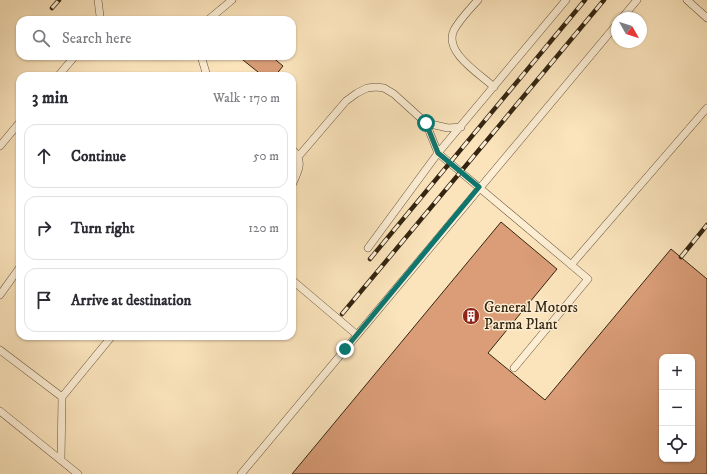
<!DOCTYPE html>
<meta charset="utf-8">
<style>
:root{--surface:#fff;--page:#f2f2f3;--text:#2b2b33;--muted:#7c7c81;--line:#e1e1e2}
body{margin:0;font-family:"IM FELL DW Pica",serif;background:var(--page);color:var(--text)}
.controls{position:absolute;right:12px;bottom:12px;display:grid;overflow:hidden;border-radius:8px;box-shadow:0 1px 3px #0004}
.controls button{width:36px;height:36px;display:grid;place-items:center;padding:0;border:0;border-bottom:1px solid var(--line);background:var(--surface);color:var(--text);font:20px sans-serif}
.compass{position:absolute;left:611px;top:12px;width:36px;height:36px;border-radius:50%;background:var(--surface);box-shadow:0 1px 3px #0004;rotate:129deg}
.stop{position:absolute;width:12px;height:12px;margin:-9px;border:3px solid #0f766e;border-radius:50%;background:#fff}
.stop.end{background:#0f766e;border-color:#fff;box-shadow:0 1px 4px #0008}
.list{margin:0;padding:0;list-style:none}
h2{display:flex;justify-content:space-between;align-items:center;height:52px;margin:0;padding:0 16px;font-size:17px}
h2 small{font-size:13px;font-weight:400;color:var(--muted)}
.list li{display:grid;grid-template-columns:26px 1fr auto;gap:12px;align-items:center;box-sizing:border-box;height:64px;margin:0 8px 8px;padding:0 8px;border:1px solid var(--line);border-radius:12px}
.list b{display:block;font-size:15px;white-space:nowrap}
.list em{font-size:13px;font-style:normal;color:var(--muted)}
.icon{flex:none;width:22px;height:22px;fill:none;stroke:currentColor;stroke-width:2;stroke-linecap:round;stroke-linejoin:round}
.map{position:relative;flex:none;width:707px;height:474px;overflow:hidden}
.search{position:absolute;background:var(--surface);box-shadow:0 1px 3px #0004;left:16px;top:16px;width:280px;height:44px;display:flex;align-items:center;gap:10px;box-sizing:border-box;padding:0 14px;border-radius:12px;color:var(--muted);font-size:15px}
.panel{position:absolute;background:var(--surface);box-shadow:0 1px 3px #0004;left:16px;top:72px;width:280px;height:268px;border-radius:12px}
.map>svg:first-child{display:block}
</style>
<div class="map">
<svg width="707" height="474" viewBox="0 0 707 474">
<rect width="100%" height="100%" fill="#fbe4bc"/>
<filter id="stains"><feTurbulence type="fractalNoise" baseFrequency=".005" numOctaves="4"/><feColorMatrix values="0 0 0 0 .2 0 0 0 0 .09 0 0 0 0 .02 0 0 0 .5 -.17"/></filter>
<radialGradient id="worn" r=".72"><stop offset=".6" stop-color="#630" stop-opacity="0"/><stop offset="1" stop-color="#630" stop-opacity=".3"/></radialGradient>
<path fill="#da9d78" stroke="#342511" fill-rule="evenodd" d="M238,56H271L283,66L275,76H263Z
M501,222L557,269L488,353L545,400L671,249L707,279V474H292ZM662,357H692V459H662Z"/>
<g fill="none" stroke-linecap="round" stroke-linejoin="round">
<defs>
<path id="service" d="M98,0L100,16L99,20
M478,0C470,9 460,19 454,30C443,52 480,74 494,87
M687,0L707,18
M622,18L637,0
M208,20L232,0
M201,56L207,76
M58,76L75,56
M426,123L448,128L461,127
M0,146L20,122
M292,149C305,162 298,171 292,185
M298,157L346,101L357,93L367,88L376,87L384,88L394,94L426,123L438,153L588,279L514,368
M368,248L438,153L566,0
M571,265L707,108
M292,280L357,335
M0,295L20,267
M0,350L62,397L61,460
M62,397L112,336
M0,411L78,474
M241,474L617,24"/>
</defs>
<use href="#service" stroke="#66553c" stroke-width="8"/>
<use href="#service" stroke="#fcedd3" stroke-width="7"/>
<defs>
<path id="rail" d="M52,8L59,0
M681,257L707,225
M370,259L585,0
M342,314L604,0"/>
</defs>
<use href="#rail" stroke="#342511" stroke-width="4.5"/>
<use href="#rail" stroke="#fcedd3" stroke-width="3" stroke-dasharray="9" stroke-linecap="butt"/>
</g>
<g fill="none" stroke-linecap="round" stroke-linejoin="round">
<path stroke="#0f766e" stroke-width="5" d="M345,349L479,187L438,153L426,123"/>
</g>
<defs>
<symbol id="building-disc" viewBox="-11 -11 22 22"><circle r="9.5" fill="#8f2418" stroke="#fcedd3"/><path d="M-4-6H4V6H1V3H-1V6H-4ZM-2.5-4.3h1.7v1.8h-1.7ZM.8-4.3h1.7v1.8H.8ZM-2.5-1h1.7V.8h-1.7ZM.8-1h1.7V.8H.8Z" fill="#fff"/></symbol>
</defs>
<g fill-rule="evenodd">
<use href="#building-disc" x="461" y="306" width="20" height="20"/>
</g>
<g text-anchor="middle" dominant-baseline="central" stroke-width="3" stroke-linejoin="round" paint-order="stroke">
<g font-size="15" fill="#342511" stroke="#fcedd3" text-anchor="start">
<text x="484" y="307">General Motors<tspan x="484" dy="17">Parma Plant</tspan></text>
</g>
</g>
<rect width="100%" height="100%" filter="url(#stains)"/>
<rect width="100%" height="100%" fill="url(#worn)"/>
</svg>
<div class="controls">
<button>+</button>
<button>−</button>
<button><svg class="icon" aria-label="locate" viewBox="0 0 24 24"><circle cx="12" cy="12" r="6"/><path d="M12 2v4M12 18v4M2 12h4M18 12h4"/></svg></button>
</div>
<svg class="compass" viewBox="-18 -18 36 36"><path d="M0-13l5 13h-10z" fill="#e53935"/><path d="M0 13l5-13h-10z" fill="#7c7c81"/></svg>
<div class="stop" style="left:426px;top:123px"></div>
<div class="stop end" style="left:345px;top:349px"></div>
<div class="search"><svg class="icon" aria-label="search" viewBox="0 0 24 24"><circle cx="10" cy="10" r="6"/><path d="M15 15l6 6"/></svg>Search here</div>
<section class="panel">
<h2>3 min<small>Walk · 170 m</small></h2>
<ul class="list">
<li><svg class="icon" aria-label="ahead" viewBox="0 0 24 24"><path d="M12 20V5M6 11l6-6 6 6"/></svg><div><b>Continue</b></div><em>50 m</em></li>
<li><svg class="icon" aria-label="right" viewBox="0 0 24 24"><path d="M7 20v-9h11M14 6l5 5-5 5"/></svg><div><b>Turn right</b></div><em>120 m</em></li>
<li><svg class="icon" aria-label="arrive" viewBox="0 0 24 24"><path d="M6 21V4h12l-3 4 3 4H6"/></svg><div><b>Arrive at destination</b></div></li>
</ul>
</section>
</div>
